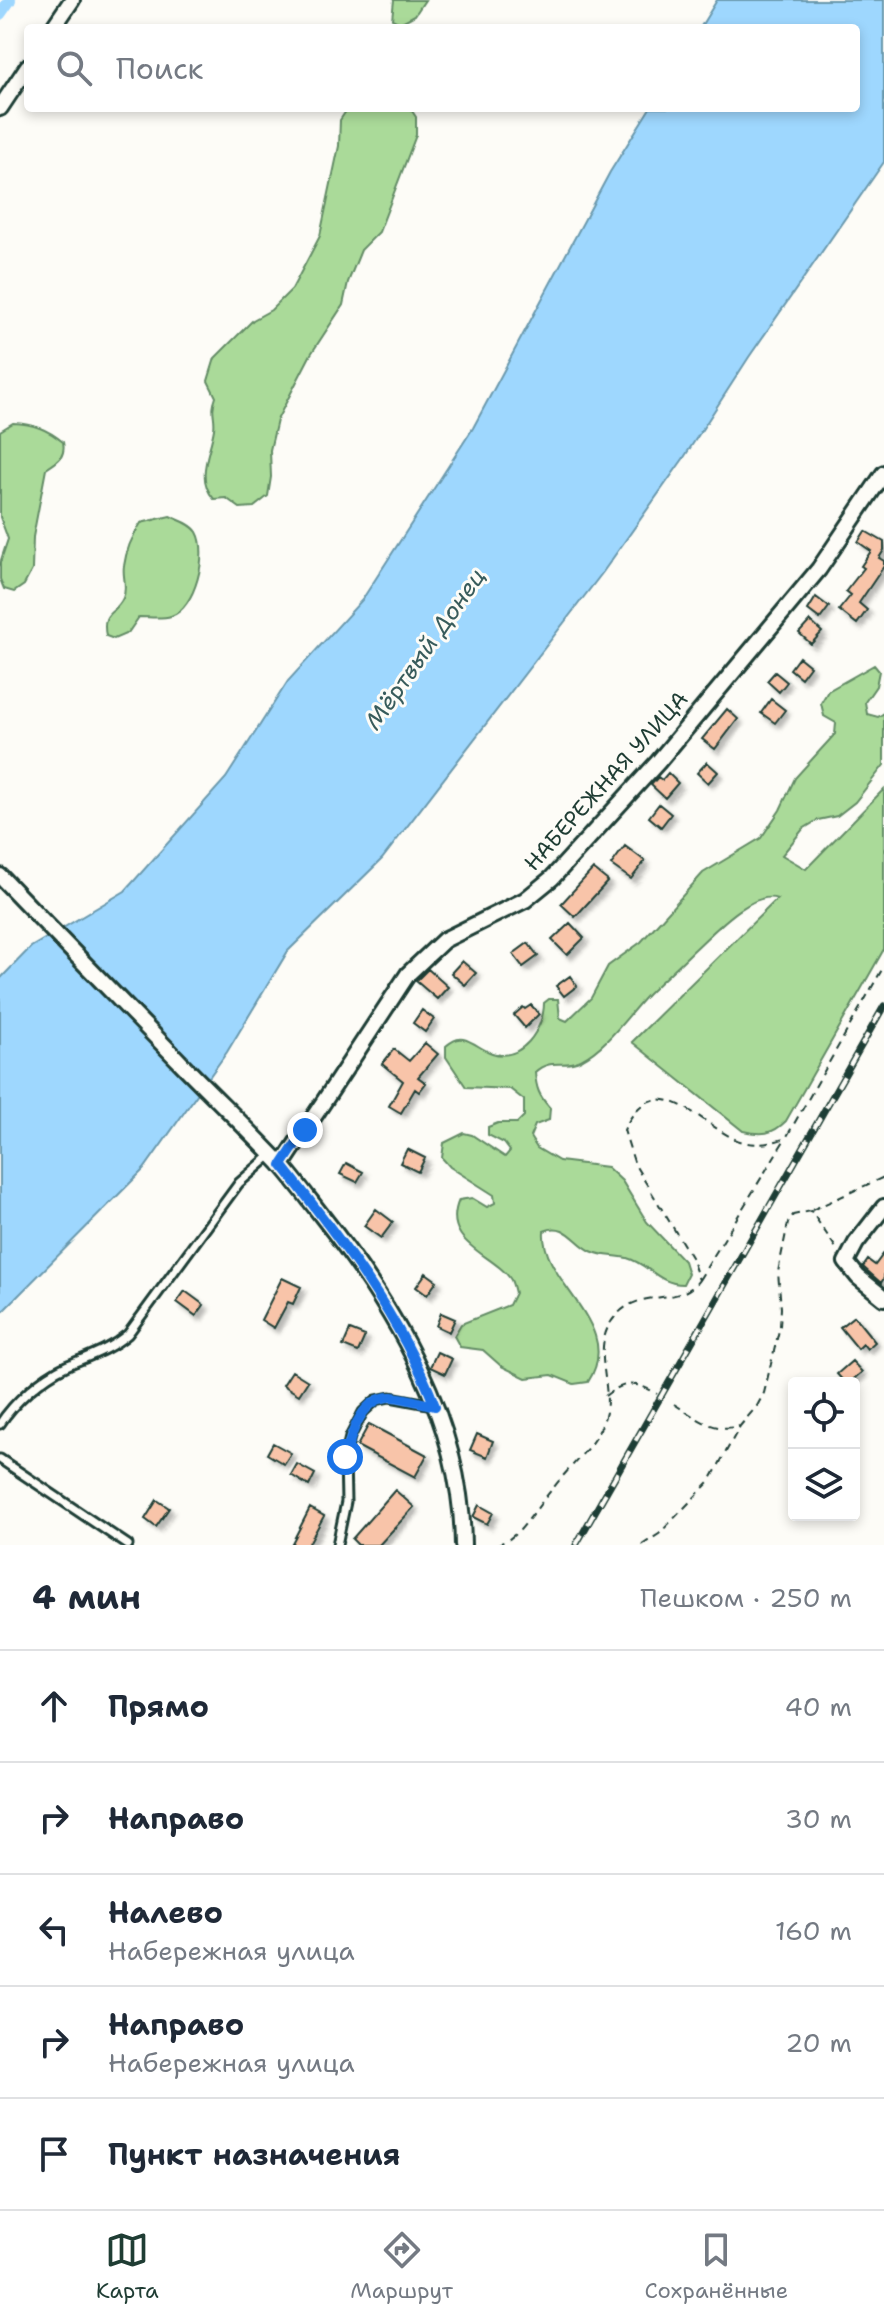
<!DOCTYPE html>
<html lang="ru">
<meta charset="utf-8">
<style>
:root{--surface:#fff;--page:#f6f6f7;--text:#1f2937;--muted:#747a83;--line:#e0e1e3;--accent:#1f3d34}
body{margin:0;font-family:"Shantell Sans",sans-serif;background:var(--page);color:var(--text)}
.controls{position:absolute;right:24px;bottom:24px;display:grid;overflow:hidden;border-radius:8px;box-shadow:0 4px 12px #0003}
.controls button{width:72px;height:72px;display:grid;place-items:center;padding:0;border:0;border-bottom:2px solid var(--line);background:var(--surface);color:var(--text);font:40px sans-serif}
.stop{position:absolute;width:24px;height:24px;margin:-18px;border:6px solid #1a73e8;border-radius:50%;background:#fff}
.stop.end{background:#1a73e8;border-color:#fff;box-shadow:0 2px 8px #0008}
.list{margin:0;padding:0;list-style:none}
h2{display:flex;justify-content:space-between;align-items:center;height:104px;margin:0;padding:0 32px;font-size:34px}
h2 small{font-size:26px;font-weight:400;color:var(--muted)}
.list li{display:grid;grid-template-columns:52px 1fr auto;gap:24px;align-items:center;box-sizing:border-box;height:112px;padding:0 32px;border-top:2px solid var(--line)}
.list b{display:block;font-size:30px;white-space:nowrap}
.list p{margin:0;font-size:26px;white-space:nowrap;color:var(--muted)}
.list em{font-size:26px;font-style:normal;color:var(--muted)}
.icon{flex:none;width:44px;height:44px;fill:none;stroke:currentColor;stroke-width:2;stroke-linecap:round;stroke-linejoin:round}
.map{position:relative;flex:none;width:884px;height:1545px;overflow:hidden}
.search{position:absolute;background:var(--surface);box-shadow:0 4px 12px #0003;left:24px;right:24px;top:24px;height:88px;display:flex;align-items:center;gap:20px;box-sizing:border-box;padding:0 28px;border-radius:8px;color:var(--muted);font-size:30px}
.sheet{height:664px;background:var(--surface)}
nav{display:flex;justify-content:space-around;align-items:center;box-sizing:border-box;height:112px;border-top:2px solid var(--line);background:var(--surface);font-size:22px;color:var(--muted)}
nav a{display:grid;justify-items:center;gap:4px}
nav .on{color:var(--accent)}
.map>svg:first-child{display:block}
</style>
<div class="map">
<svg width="884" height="1545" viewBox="0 0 884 1545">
<defs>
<filter id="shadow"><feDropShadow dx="4.5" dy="4.5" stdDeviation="2" flood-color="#0004"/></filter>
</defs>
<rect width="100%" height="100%" fill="#fdfcf7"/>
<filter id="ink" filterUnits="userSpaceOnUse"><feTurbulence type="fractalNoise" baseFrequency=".0125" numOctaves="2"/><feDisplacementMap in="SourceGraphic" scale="16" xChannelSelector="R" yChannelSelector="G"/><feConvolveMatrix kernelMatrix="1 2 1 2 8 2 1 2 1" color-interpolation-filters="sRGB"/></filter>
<g filter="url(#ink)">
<path fill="#aada99" stroke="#648c66" stroke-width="2" d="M394,0H425L415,15L400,23L392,19Z
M348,108H410L416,117V135L379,232L361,250L348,282L343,305L311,354L277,420L270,450L271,477L268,496L254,507L240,508L226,498L214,499C195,478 210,454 214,429C216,415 210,413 216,397L208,381L215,358L253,320L271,310L292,289L320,236L339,146L340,120Z
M13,423C34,424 47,429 63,442C66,457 58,461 46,469L33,537L32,570L24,585L14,592L4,589L0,579V563L8,539L0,517V431Z
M170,516C179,520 192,524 197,532C209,553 195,609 171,616C162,619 149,617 139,617L128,633L114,639L106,636C101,609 115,616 123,598C128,587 122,576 124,566C126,551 133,535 141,523Z
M874,665L879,671L876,686L865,702L867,714L878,717L884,713V765L855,802L837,816L818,820L803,829L782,855L806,869L884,789V949L786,1121C772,1135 762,1135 743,1131L632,1042L777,899C752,889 710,936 692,952C677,967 662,980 647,995C627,1016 608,1046 581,1060C564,1069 551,1057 535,1072C536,1088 539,1096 550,1108L549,1120L535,1125L530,1137L537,1148L559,1161L607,1167L622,1181L647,1222L684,1261L688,1274L683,1284C658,1284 649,1264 627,1258C614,1255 604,1257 591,1251C574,1243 566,1221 544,1231C540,1283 626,1325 588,1382L574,1384L552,1375L526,1378L501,1366L483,1350L460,1347L454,1336L461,1324L509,1305L515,1293C514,1289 513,1284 511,1280C495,1254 440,1244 459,1200L472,1198L487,1207L495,1203L494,1195L450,1167L442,1158L444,1143L464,1133L472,1135L505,1157L510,1151L504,1143L488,1135V1127L498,1123H517L524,1116V1100L510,1089L466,1087L446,1057V1046C451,1042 456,1038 463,1039C473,1041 482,1050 492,1053C521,1063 544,1029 544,1003L549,999H558L560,1018L567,1021L591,998L608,966L641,942L703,873L761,838L780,810L795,778L835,734L836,723L824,716L821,703L828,691Z"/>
<path fill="#9ed7fe" stroke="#6b99ad" stroke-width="2" d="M717,0H884V162L749,357L683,459L603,572L382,859L288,951L227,1052L144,1169L0,1314V979L31,947L125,891L226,778L288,681L362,600L473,428L610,172L650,108H856V28H700Z"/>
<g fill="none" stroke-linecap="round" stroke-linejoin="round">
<path stroke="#9ed7fe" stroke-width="12" d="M0,14L10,0"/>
</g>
<path fill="#f8c4a9" stroke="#1f3d34" stroke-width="2" filter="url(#shadow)" d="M865,531L884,542V550L879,558L884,561V566L859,603L867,610L857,624L839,610L851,595L846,591L864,568L861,566L871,551L858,542Z
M816,597L829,607L820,619L808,610Z
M810,621L822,632L811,644L799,633Z
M799,657L810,666L801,678L790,669Z
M775,672L787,682L779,692L767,681Z
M771,699L785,710L775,723L761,713Z
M727,709L738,719L715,749L702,739Z
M707,762L718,772L708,783L697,773Z
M668,773L678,783L665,798L651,785L658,777L662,780Z
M659,804L671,814L661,827L649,817Z
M625,846L645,861L631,879L611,865Z
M593,869L608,881L575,917L561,904Z
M570,923L584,938L567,955L552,940Z
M528,943L538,956L523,967L513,954Z
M462,961L476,973L465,985L451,973Z
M428,969L448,987L437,999L416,981Z
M570,976L577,986L564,996L556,986Z
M531,1005L539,1014L525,1028L514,1015L523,1007L525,1009Z
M422,1010L434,1019L425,1032L413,1023Z
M425,1043L438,1054L418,1077L426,1083L419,1092L415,1089L401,1113L389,1106L403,1081L382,1064L394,1049L409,1061Z
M407,1149L425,1158L418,1172L400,1163Z
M346,1163L363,1172L357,1182L340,1174Z
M376,1209L393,1222L381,1238L364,1226Z
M884,1253V1278L881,1283L863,1267L868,1260L875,1265Z
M426,1273L437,1281L427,1295L416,1287Z
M282,1278L301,1287L293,1304L288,1302L274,1328L261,1320Z
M185,1291L204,1305L196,1316L177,1302Z
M441,1313L455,1319L449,1332L436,1326Z
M854,1316L875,1342L867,1349L863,1344L858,1349L840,1327Z
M350,1330L365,1336L358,1352L343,1346Z
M437,1352L452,1359L445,1374L430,1367Z
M852,1361L862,1372L849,1383H845L837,1374Z
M292,1371L308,1381L299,1395L283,1385Z
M369,1424L427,1455L415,1477L357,1446Z
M477,1434L493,1441L487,1457L470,1450Z
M273,1443L291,1453L284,1464L267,1454Z
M297,1464L315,1474L309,1486L291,1475Z
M395,1490L414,1507L379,1545H358L352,1539Z
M157,1500L169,1508L156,1527L145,1519Z
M479,1505L493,1513L487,1524L473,1517Z
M310,1508L324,1516L308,1545H291Z"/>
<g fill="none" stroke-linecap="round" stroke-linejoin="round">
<defs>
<path id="lane" d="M0,1424C14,1402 42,1377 66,1366C89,1356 109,1350 128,1334L239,1183L271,1155
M0,1459L128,1545
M337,1545L346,1502L345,1457L350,1437L363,1412L376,1400L390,1397L433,1405"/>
<path id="street" d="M53,28L72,0
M0,108L28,66
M0,876C60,939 121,1001 182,1064C214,1097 248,1129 280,1163C295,1180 308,1198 322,1216C396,1310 462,1422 463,1545
M282,1165L408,974L444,940L525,900L552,878L658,762L819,569L884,473
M884,1207L856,1243L846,1262L858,1277L884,1298"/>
</defs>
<use href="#lane" stroke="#1f3d34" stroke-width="13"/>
<use href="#street" stroke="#1f3d34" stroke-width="20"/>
<path stroke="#1f3d34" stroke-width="2" stroke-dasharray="8 6" stroke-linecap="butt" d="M812,1210L884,1177
M699,1280L785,1139
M605,1396C624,1381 636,1381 657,1394
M674,1404C695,1417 713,1433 739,1426
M496,1545L508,1540L520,1530C532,1516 542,1501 554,1487C571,1464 600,1442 606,1412C611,1383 593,1349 611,1322C638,1283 677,1310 699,1280L691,1257L635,1165L624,1130C656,1060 704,1131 743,1142C759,1146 771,1143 786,1138L884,966
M642,1545L659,1534L710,1481L740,1426L757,1406L764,1393L780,1326L781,1308L778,1272L788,1223L793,1215L811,1211L838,1251"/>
<use href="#lane" stroke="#fdfcf7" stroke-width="7"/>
<use href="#street" stroke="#fdfcf7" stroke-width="14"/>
<defs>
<path id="rail" d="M576,1545L884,1006"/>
</defs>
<use href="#rail" stroke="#1f3d34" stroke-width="7"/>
<use href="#rail" stroke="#fdfcf7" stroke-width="4" stroke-dasharray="12" stroke-linecap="butt"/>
</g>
</g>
<g fill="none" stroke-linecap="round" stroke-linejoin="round" filter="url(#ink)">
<path stroke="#1a73e8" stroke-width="10" d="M305,1130L282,1165C341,1240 400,1316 435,1406C421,1403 406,1398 392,1397C362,1396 351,1434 345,1457"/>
</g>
<g text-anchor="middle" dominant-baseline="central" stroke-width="6" stroke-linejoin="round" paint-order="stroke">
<g font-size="22" fill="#1f3d34" stroke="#fdfcf7">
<text transform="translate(606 781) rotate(-48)">НАБЕРЕЖНАЯ УЛИЦА</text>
</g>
<g font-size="24" font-style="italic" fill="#385c5c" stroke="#fdfcf7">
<text transform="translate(425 649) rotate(-55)">Мёртвый Донец</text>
</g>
</g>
</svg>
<div class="controls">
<button><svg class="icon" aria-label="locate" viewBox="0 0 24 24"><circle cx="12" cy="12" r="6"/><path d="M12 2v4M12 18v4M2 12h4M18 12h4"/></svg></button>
<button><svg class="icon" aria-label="layers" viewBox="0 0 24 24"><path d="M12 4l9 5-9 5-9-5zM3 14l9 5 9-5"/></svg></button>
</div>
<div class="stop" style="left:345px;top:1457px"></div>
<div class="stop end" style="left:305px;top:1130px"></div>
<div class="search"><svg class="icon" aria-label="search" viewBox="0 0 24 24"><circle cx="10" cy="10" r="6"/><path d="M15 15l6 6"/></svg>Поиск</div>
</div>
<section class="sheet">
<h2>4 мин<small>Пешком · 250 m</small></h2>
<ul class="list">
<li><svg class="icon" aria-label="ahead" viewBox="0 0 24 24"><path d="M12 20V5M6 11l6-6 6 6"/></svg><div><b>Прямо</b></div><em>40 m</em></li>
<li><svg class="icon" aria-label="right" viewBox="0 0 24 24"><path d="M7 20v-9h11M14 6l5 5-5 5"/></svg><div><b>Направо</b></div><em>30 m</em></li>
<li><svg class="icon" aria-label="left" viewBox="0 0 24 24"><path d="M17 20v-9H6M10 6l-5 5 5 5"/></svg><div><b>Налево</b><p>Набережная улица</p></div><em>160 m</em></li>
<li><svg class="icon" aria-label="right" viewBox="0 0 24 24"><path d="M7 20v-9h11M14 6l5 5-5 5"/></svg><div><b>Направо</b><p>Набережная улица</p></div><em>20 m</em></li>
<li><svg class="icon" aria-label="arrive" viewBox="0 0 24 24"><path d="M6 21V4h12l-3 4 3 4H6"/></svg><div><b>Пункт назначения</b></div></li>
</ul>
</section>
<nav>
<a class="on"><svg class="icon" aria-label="map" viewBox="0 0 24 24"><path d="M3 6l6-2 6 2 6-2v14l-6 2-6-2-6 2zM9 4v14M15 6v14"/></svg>Карта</a>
<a><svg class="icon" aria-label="directions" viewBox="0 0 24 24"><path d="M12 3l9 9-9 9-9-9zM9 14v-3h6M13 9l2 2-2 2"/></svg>Маршрут</a>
<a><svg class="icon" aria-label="saved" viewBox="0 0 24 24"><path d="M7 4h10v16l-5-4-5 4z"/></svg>Сохранённые</a>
</nav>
